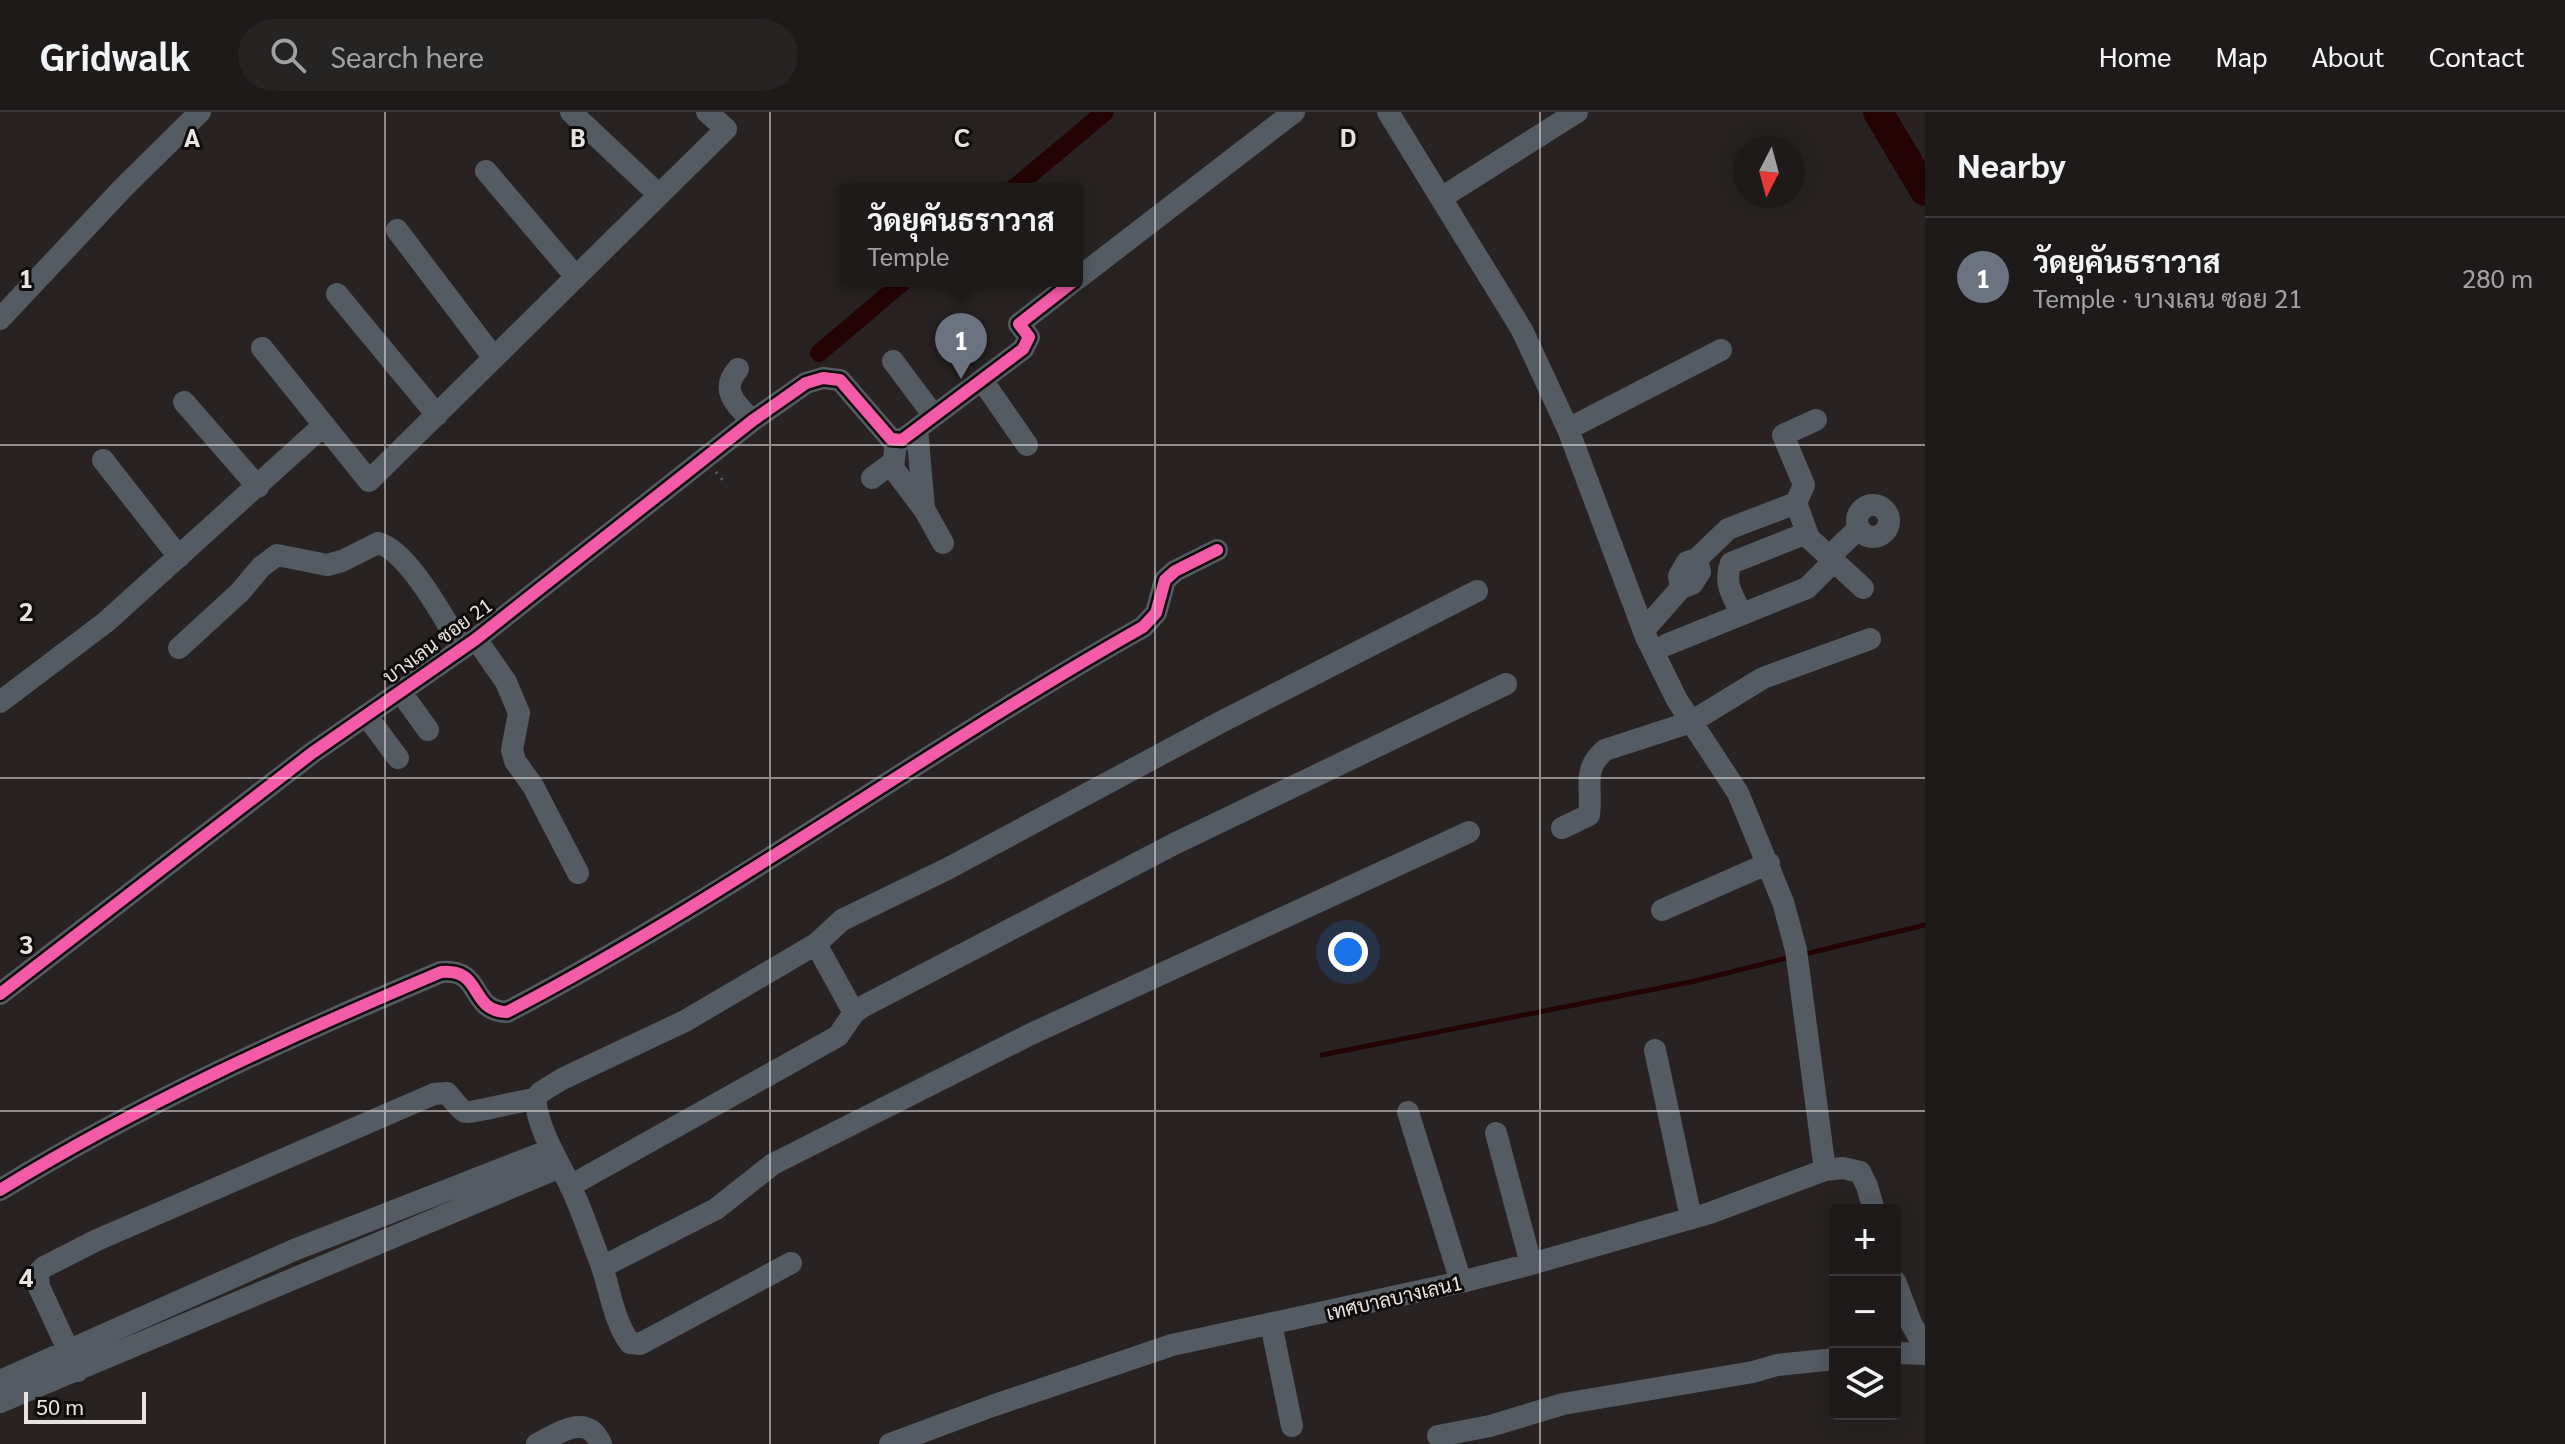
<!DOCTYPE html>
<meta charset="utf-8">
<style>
:root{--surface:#1e1a1a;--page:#262323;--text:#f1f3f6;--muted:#a1a1a2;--line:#3c3839;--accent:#1a73e8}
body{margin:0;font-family:Georgia,Sarabun,serif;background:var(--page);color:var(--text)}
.controls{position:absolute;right:24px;bottom:24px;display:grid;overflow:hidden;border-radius:8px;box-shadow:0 4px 20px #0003}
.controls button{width:72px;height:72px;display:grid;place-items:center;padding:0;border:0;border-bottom:2px solid var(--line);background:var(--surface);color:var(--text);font:40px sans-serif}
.compass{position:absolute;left:1733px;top:24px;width:72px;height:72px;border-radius:50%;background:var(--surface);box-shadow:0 4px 20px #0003;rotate:186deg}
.scale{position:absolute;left:24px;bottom:20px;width:122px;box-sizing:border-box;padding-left:8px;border:4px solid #e8e2e1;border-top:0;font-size:22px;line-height:28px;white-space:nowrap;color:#e8e2e1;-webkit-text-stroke:6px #0f0c0b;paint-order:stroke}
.you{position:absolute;left:1348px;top:840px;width:28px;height:28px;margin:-20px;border:6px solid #fff;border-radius:50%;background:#1a73e8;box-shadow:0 0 0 12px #1a73e833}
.badge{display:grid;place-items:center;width:52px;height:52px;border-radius:50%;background:var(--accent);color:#fff;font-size:26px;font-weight:700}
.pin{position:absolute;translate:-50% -66px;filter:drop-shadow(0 2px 4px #0008)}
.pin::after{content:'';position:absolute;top:42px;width:28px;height:24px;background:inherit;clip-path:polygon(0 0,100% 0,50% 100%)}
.popup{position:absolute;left:839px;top:71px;width:244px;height:104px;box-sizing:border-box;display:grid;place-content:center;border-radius:8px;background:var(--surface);filter:drop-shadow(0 2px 6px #0005);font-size:26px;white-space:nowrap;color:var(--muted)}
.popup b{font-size:30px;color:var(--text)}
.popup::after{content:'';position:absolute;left:50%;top:100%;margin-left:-16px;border:16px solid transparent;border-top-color:var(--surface)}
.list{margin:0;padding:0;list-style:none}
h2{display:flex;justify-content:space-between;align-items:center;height:104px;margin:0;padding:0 32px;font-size:34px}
h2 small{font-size:26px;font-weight:400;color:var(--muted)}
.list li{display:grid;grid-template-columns:52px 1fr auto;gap:24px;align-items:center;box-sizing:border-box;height:120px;padding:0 32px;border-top:2px solid var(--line)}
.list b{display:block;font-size:30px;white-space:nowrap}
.list p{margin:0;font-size:26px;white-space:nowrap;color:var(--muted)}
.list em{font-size:26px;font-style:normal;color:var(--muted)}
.icon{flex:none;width:44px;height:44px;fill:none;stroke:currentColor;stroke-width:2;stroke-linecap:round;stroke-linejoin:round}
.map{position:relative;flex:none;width:1925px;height:1332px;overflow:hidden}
header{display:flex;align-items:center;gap:48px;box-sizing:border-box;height:112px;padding:0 40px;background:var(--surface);border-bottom:2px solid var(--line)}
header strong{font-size:38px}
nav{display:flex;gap:44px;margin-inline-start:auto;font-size:28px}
.search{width:560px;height:72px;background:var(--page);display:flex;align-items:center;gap:20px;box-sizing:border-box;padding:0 28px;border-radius:44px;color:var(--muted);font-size:30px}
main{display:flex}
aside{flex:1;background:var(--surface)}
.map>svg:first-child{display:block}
</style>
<header>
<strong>Gridwalk</strong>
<div class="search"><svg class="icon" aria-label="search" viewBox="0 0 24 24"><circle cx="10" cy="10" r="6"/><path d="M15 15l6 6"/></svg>Search here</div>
<nav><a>Home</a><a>Map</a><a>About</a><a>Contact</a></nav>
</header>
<main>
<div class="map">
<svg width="1925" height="1332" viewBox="0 0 1925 1332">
<rect width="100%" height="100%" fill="#282322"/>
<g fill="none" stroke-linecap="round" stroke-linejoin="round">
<path stroke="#240304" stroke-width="5" d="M1801,843L1925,813
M1322,943L1695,869L1791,845"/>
<path stroke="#240304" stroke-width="18" d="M1013,77L1105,0
M819,241L904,169"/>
<path stroke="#240304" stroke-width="30" d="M1878,0L1925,79"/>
<path stroke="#5d5e63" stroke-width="3" stroke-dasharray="2 6" stroke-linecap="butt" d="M716,360L726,372"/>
<path stroke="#555b63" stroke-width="22" d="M571,0L659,83
M1388,0L1522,218L1568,317L1646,525L1677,588L1738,681L1783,790L1796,838L1825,1058
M486,59L576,165
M1441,86L1577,0
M397,118L494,246
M1077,167L1294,0
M337,182L437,303
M0,207L123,76L200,0
M262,236L369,369L726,17L707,0
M893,249L934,304
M738,257C719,278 736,292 752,309
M982,268L1027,333
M184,290L258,375
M917,317L924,397L943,431
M1568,317L1721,238
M896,330L893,356L923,396
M103,348L179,445
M872,366L892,351
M1796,391L1804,373L1783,323L1816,308
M1857 409a16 16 0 1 1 32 0a16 16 0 1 1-32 0Z
M1828,446L1859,416
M1697,447L1728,417L1796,391L1809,426L1863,476
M1742,502C1733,485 1723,471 1731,451L1807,421
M1644,518L1681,476L1692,472L1700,460L1697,447L1687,450L1679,464L1681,476
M476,527L506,570L519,601L512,638L515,649L533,674L578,761
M1666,533L1807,476L1833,450
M179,536L240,480L261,455L277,443L327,453L342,449L378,431C408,438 446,510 462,536
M400,579L428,618
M0,590L106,510L324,313
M366,603L398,646
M1562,716L1589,703C1593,676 1581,658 1605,638L1691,610L1763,566L1870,527
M1662,798L1769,751
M0,882L312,641L476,527L752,309L806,271L823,266L840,268L891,327L902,328L1023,237L1029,225L1019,212L1074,169
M854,901L816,832L842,808L947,757L1221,610L1477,479
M1655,938L1691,1106
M1408,1000L1461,1170
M1496,1021L1531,1152
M570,1074L838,924L854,901L862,895L1174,732L1506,572
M0,1078C140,992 290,924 441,860C484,856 468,899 507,900C727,785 927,637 1143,515L1156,501L1165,468L1175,459L1217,438
M791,1151L640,1232L630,1231C613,1208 610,1176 600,1149C590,1124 582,1098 570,1073C556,1045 539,1019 535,987L541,980L562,967L685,909L816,832
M602,1155L716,1097L773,1052L1031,922L1469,720
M1895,1169L1911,1211L1925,1236
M1271,1212L1292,1314
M1895,1241L1925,1242
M78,1259L39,1175L38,1161L44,1155L97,1128L434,982L447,981C452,986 458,996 465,1000C468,1002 524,988 535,987
M0,1269L294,1138L550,1038
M0,1290L560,1055
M1438,1324L1490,1314L1563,1292L1753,1260L1777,1253L1835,1247
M537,1332C559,1321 587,1300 601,1332
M890,1332L992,1294L1172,1233L1461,1170L1531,1152L1710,1101L1825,1058L1843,1056L1860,1060L1867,1074L1874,1098"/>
<defs>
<path id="cycleway" d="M0,882L312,641L476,527L752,309L806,271L823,266L840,268L891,327L902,328L1023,237L1029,225L1019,212L1074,169
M0,1078C140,992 290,924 441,860C484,856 468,899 507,900C727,785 927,637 1143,515L1156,501L1165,468L1175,459L1217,438"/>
</defs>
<use href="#cycleway" stroke="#0f0c0b" stroke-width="17"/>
<use href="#cycleway" stroke="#f35aa7" stroke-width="12"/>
</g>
<path fill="none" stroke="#e8e2e1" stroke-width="2" stroke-opacity="0.55" d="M385,0V1332M770,0V1332M1155,0V1332M1540,0V1332M0,333H1925M0,666H1925M0,999H1925"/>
<g text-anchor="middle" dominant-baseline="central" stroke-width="6" stroke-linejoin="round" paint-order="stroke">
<g font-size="20" fill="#e8e2e1" stroke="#0f0c0b">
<text transform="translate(437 528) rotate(-36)">บางเลน ซอย 21</text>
<text transform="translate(1394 1185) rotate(-13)">เทศบาลบางเลน1</text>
</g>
</g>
<g font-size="26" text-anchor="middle" font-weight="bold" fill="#e8e2e1" stroke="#0f0c0b" stroke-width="6" stroke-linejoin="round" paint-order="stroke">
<text x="192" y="35">A</text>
<text x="578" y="35">B</text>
<text x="962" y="35">C</text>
<text x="1348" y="35">D</text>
<text x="26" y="176">1</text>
<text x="26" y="509">2</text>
<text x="26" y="842">3</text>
<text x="26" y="1175">4</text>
</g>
</svg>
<div class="controls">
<button>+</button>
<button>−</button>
<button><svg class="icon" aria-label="layers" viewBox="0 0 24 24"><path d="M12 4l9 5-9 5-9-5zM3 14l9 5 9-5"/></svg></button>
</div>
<svg class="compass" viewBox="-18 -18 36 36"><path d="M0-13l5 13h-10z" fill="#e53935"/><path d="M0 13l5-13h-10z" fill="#a1a1a2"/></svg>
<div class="scale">50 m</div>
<div class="you"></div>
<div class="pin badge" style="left:961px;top:267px;background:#6b7280">1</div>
<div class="popup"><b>วัดยุคันธราวาส</b>Temple</div>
</div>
<aside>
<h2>Nearby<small></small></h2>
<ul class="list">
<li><span class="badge" style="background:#6b7280">1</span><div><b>วัดยุคันธราวาส</b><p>Temple · บางเลน ซอย 21</p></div><em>280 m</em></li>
</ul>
</aside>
</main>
